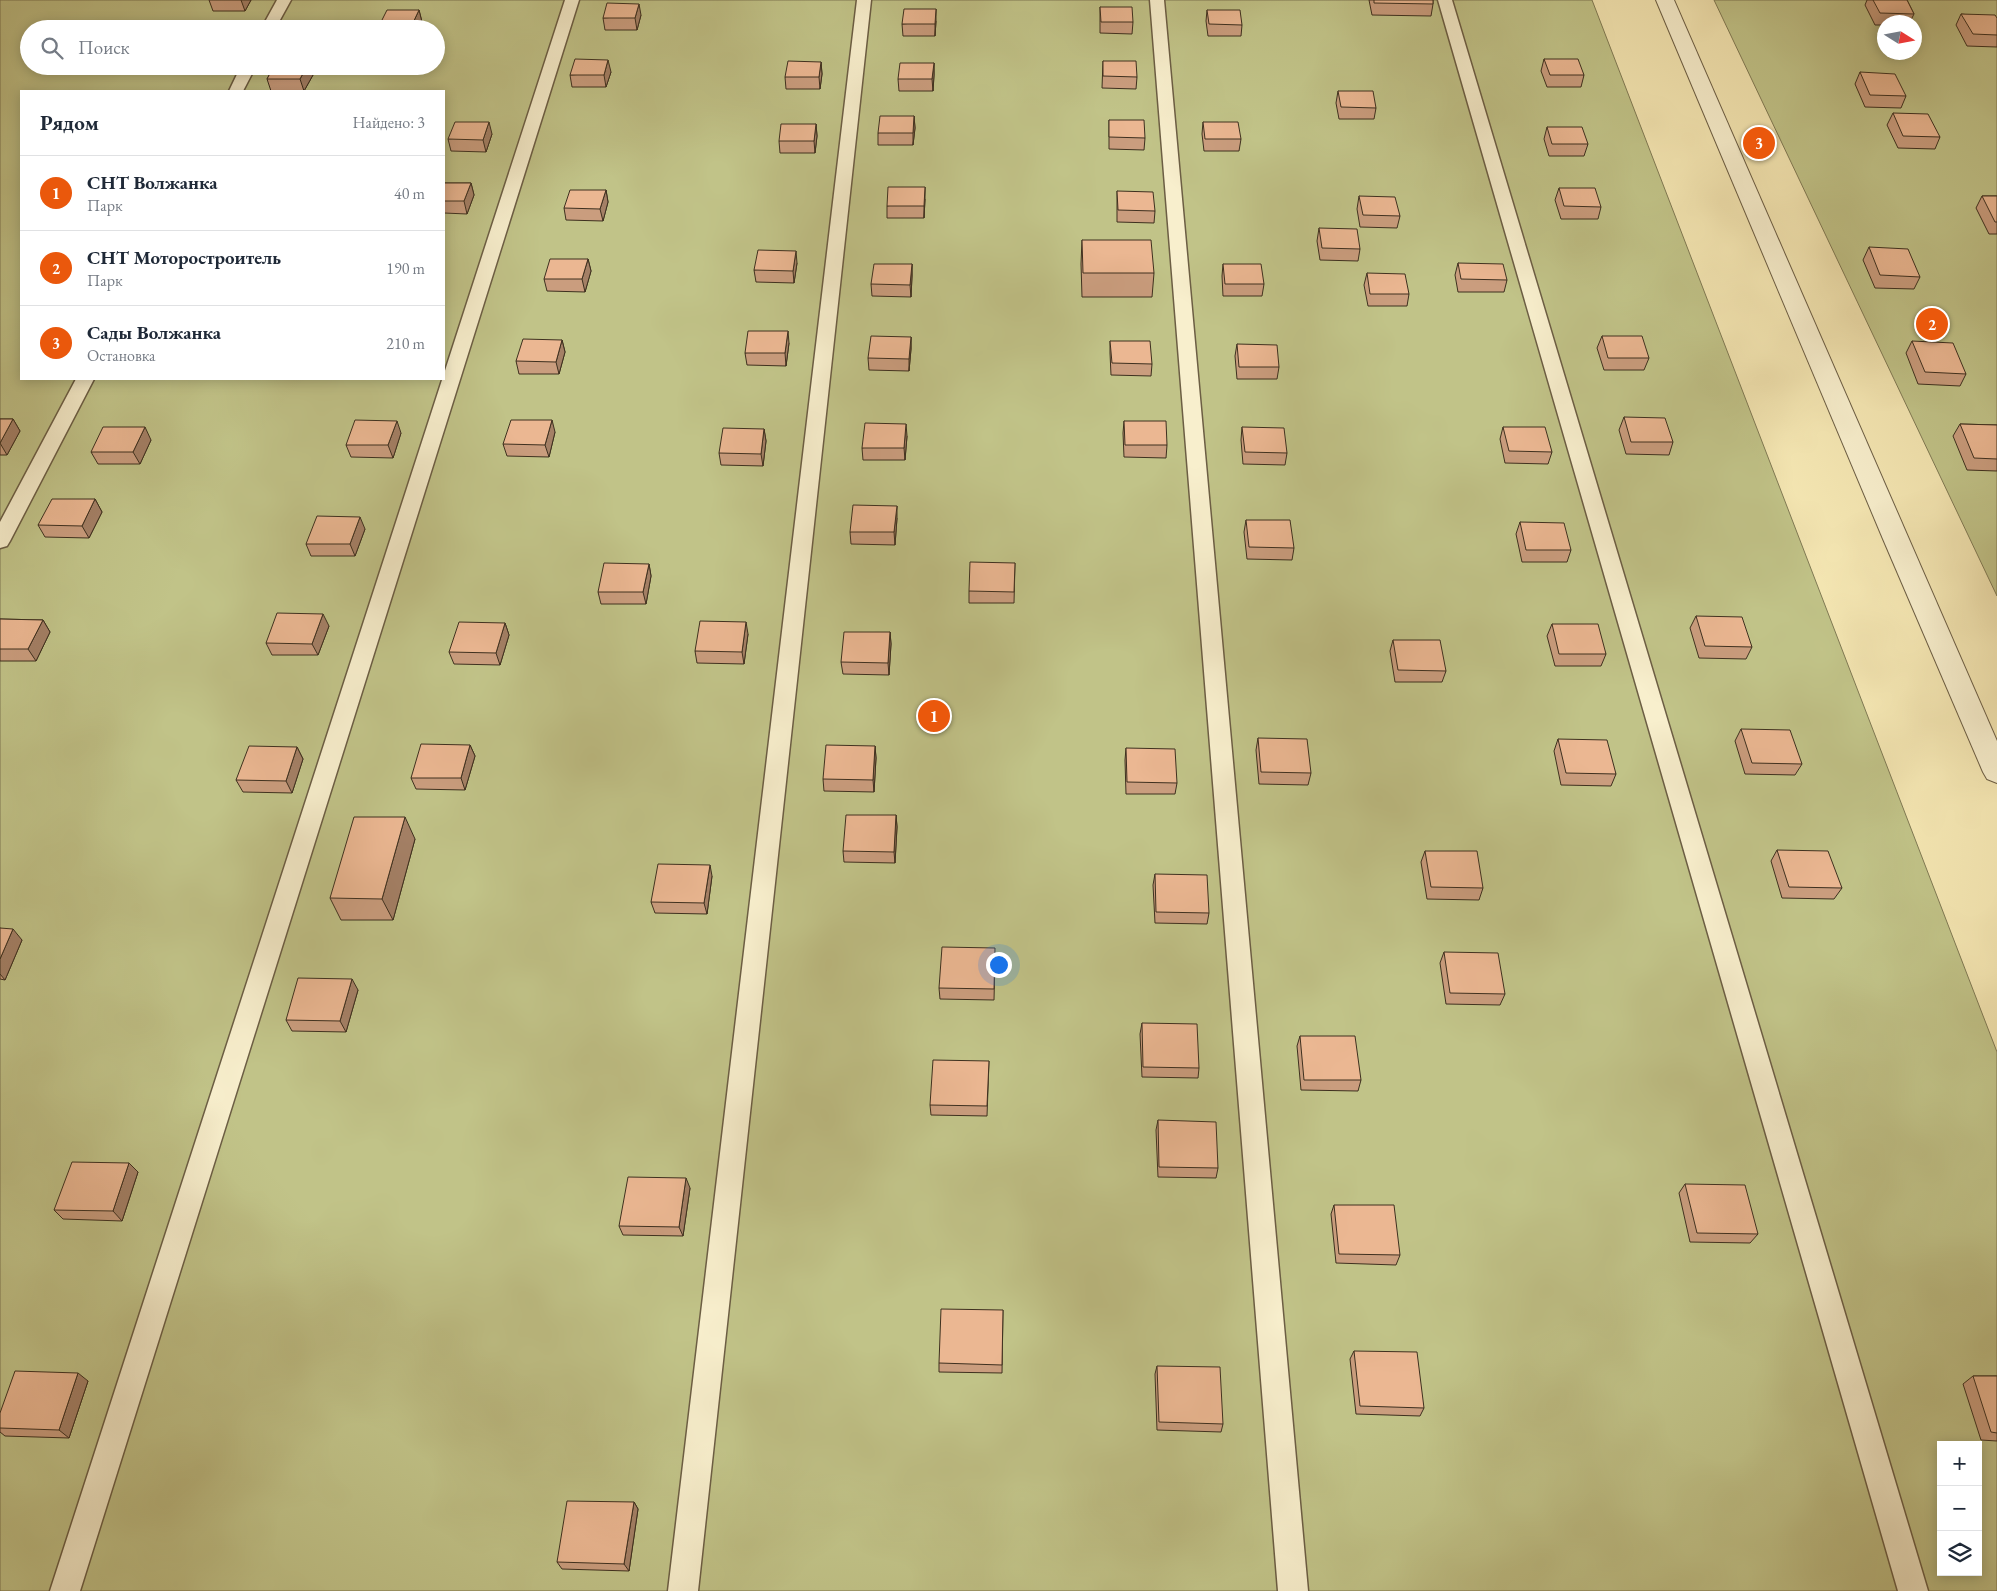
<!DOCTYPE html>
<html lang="ru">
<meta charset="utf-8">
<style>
:root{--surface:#fff;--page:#f6f6f7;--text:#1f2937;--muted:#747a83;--line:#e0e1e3;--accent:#ea580c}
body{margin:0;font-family:"EB Garamond",serif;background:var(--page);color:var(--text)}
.controls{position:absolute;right:15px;bottom:15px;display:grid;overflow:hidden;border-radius:0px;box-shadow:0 2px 12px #0003}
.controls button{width:45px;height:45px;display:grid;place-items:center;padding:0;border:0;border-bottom:1px solid var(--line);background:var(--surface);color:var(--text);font:25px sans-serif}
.compass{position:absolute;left:1877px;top:15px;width:45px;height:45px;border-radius:50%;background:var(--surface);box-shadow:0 2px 12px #0003;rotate:101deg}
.you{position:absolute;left:998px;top:964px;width:18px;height:18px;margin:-12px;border:4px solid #fff;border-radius:50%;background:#1a73e8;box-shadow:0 0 0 8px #1a73e833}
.badge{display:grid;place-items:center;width:32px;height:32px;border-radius:50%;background:var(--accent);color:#fff;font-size:16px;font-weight:700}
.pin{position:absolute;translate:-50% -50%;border:2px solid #fff;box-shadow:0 1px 5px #0006}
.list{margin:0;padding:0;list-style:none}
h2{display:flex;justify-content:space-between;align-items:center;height:65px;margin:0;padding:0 20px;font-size:21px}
h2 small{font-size:16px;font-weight:400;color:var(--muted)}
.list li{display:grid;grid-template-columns:32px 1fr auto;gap:15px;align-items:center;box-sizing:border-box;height:75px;padding:0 20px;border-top:1px solid var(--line)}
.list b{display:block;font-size:19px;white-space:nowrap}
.list p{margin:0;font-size:16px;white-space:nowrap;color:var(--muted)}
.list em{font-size:16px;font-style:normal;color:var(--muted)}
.icon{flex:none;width:28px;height:28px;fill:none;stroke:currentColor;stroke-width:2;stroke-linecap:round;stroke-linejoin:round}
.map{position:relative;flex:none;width:1997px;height:1591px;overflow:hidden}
.search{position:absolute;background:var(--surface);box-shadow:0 2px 12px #0003;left:20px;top:20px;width:425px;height:55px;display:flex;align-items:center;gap:12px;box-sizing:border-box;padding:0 18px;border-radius:28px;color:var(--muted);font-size:19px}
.panel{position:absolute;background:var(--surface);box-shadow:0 2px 12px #0003;left:20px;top:90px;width:425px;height:290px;border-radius:0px}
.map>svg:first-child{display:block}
</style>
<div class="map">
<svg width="1997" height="1591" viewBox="0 0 1997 1591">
<rect width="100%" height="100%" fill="#f4e6b2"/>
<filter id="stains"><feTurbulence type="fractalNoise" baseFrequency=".004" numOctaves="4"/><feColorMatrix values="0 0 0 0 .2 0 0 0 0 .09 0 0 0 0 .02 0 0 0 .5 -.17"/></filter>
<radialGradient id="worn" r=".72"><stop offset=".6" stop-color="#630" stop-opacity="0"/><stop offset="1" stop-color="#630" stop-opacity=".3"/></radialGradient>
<path fill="#c1c388" stroke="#807a54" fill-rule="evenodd" d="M0,0H1592L1997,1052V1591H0ZM29,29H436V66H29ZM21,91H444V379H21ZM1941,1445H1978V1572H1941Z
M1714,0H1997V596ZM1884,22H1914V52H1884Z"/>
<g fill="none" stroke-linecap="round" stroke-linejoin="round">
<defs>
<path id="service" d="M277,0H291L275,29H261Z
M565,0H579L80,1591H50Z
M857,0H871L698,1591H668Z
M1150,0H1164L1308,1591H1278Z
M1438,0H1452L1928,1591H1898Z
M241,66H256L243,91H229Z
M76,379H94L10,541L7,546L0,548V522Z"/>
<path id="tertiary" d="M1656,0H1674L1997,741V783L1987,779L1983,772L1883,539Z"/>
</defs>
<use href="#service" stroke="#6c5e44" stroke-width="3"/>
<use href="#tertiary" stroke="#6c5e44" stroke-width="2"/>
<use href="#service" fill="#f8efcd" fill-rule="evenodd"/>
<use href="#tertiary" fill="#f8efcd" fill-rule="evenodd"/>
</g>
<path fill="#ca9d7e" stroke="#3e301f" d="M209,0H251L245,11H213Z
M1369,0H1433V4L1431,16L1372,15Z
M1867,0H1907L1914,14L1910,22H1884V25H1875L1865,5Z
M1100,7L1133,22L1132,34L1100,33Z
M419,10L422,22L419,29H381L380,24Z
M1207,10L1242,25L1241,36H1208L1206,21Z
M1961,14L1997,18V47L1967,46L1956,25Z
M641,15L637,30H605L603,18Z
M936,21L935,36H903L902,24Z
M1544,59L1584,75L1581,87H1547L1541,71Z
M1103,61L1137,77L1136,89L1102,88Z
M821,62L822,74L820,89H786L785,77Z
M934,63V75L933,91H899L898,79Z
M274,66H310L313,75L304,91H271L267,79Z
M611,72L606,87H572L570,75Z
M1860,72L1906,96L1901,108L1865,107L1855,84Z
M1338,91L1376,108L1374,119H1339L1336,103Z
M1893,113L1940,137L1935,149L1898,148L1887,125Z
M914,116L915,128L913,145H878V133Z
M1109,120L1145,138L1144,150L1109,149Z
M1203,122L1241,139L1239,151H1204L1202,134Z
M816,124L817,136L815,153H780L779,141Z
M1547,127L1588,144L1584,156H1549L1544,139Z
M492,134L486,152L451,151L448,139Z
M444,183H471L474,195L467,214L444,213Z
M1559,188L1601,207L1598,219H1561L1555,200Z
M606,190L608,202L603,221L566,220L564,208Z
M1117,191L1155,211L1154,223L1117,222Z
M1359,196L1400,216L1397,228L1360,227L1357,209Z
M1982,196H1997V234H1989L1976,208Z
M925,199L924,218H887V206Z
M1319,228L1360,249L1358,261L1320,260L1317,241Z
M1082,240L1154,273L1152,297H1082L1081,264Z
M1869,247L1920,277L1914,289L1875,288L1863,260Z
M588,259L591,271L585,292L547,291L544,279Z
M797,263L794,283L756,282L754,270Z
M1458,263L1507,280L1504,292H1458L1455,275Z
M912,264V276L911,297L872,296L871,284Z
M1223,264L1264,284L1262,296H1223L1222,276Z
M1367,273L1409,294L1407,306H1368L1364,285Z
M1602,336L1649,358L1644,370H1604L1597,348Z
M911,337V349L909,371L869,370L868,358Z
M562,340L565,352L559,374H519L516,361Z
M1110,341L1152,364L1151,376L1111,375L1110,353Z
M1912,341L1966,374L1960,386L1918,384L1906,353Z
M789,343L786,366L747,365L745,353Z
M1237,344L1279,367L1277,379H1237L1235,356Z
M1624,417L1673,442L1669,455L1626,454L1619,430Z
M0,419H13L20,431L7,455H0Z
M1124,421L1167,445L1166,458L1124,457L1123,433Z
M1960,424L1997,425V471L1967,470L1953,436Z
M1242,427L1287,453L1285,465L1243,464L1241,440Z
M1503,427L1552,452L1548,464L1505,463L1500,439Z
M764,429L766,441L763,466L721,465L719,453Z
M555,432L549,457L507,456L503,444Z
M401,433L393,458L351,457L346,445Z
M907,436L905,460H863L862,448Z
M151,440L140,464H98L91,452Z
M95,499L102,512L89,538L45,537L38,525Z
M897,518L895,545L851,544L850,532Z
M1246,520L1294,548L1292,560L1247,559L1244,532Z
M1520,522L1571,550L1567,562H1522L1516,534Z
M365,529L355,556H311L306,544Z
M1015,563L1014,603H969V591Z
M649,564L651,576L646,604H601L598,592Z
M1696,616L1752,647L1746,659L1699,658L1690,628Z
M0,619L43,620L50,632L36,661H0Z
M505,623L509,635L500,665L454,664L449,652Z
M1552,624L1606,654L1601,666H1555L1547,636Z
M329,626L318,655H272L266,643Z
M890,632L891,644L889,675L843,674L841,662Z
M748,634L744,664L697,663L695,651Z
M1393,640L1446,671L1442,682H1395L1390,651Z
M1741,729L1802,764L1795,775L1745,774L1735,741Z
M1258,738L1311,773L1308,785L1259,784L1256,750Z
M1558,739L1616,774L1611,786L1561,785L1554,751Z
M470,745L475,756L465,790L416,789L411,778Z
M875,746L876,758L874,792L824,791L823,779Z
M297,747L303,759L292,793L243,792L236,780Z
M1126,748L1177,783L1175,794H1126L1125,760Z
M896,815L897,827L895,863L844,862L843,851Z
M415,839L393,920H341L330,898Z
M1777,850L1842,888L1834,899L1782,898L1771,861Z
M1425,851L1483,888L1479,900L1427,899L1421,862Z
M1155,874L1209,913L1207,924L1155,923L1153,885Z
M712,876L707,914L655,913L651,902Z
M0,928L22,940L5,980L0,979Z
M1444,952L1505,994L1500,1005L1446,1004L1440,963Z
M995,959L994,1000L940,999L939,988Z
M358,990L346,1032L292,1031L286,1020Z
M1142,1023L1199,1068L1198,1078L1142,1077L1140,1034Z
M1300,1036L1361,1080L1358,1091L1301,1090L1297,1046Z
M989,1061L987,1116L931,1115L930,1105Z
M1158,1120L1218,1168L1216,1178L1158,1177L1156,1130Z
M129,1163L138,1172L122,1221L63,1219L54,1210Z
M1685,1184L1758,1234L1750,1243L1690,1242L1679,1193Z
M690,1188L683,1236L623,1235L619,1226Z
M1334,1205L1400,1255L1396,1265L1336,1263L1331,1214Z
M1003,1310L1002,1373L939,1372V1363Z
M1354,1351L1424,1408L1420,1416L1356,1414L1350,1359Z
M1157,1366L1223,1424L1221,1432L1157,1430L1155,1374Z
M1973,1376H1997V1441L1981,1440L1963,1384Z
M88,1381L69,1438L5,1436L0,1432V1413Z
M634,1502L638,1509L629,1571L562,1569L557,1562Z"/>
<path fill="#a48066" stroke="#3e301f" d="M241,0H251L245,11Z
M639,4L641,15L637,30L635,18Z
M936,9V21L935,36V24Z
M419,10L422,22L419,29H413L412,25Z
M608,60L611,72L606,87L604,75Z
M821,62L822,74L820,89L819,77Z
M934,63V75L933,91L932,79Z
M307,66H310L313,75L304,91L300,79Z
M914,116L915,128L913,145V133Z
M489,122L492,134L486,152L483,140Z
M816,124L817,136L815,153L814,141Z
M471,183L474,195L467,214L464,201Z
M925,187V199L924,218V206Z
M606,190L608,202L603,221L600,209Z
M796,251L797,263L794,283L793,271Z
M588,259L591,271L585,292L582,279Z
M912,264V276L911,297L910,285Z
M788,331L789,343L786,366L785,353Z
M911,337V349L909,371V359Z
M562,340L565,352L559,374L556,362Z
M13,419L20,431L7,455L0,443Z
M552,420L555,432L549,457L545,445Z
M397,421L401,433L393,458L388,445Z
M906,424L907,436L905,460L904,448Z
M145,427L151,440L140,464L133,452Z
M764,429L766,441L763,466L761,454Z
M95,499L102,512L89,538L82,526Z
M897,506V518L895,545L894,532Z
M360,517L365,529L355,556L350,544Z
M649,564L651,576L646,604L643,592Z
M323,614L329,626L318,655L312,644Z
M43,620L50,632L36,661L28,649Z
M746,622L748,634L744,664L742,652Z
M505,623L509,635L500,665L496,653Z
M890,632L891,644L889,675L888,663Z
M470,745L475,756L465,790L461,778Z
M875,746L876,758L874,792L873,780Z
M297,747L303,759L292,793L286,781Z
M896,815L897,827L895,863L894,852Z
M405,817L415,839L393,920L382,899Z
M710,865L712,876L707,914L704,903Z
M13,929L22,940L5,980L0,974V959Z
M352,979L358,990L346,1032L340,1021Z
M129,1163L138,1172L122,1221L113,1211Z
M686,1178L690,1188L683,1236L679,1227Z
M78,1373L88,1381L69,1438L59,1430Z
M634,1502L638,1509L629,1571L624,1564Z"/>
<path fill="#ebb792" stroke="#3e301f" d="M1374,0H1433V4L1374,3Z
M1873,0H1907L1914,14L1880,13Z
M607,3L639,4L635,18H603Z
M1100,7H1132L1133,22H1101Z
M904,9H936L935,24H902Z
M387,10H419L412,25L380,24Z
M1207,10H1240L1242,25L1209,24Z
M1961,14L1995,15L1997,18V35L1973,34Z
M575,59L608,60L604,75H570Z
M1544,59H1578L1584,75H1550Z
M788,61L821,62L819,77H785Z
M1103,61H1136L1137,77L1103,76Z
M900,63H934L932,79H898Z
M274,66H307L300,79H267Z
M1860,72L1895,74L1906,96L1870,95Z
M1338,91H1373L1376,108L1341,107Z
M1893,113L1928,114L1940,137L1903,136Z
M880,116H914L913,133H878Z
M1109,120H1144L1145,138L1109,137Z
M455,122H489L483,140L448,139Z
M1203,122H1238L1241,139H1205Z
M781,124H816L814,141H779Z
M1547,127H1582L1588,144H1552Z
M444,183H471L464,201H444Z
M888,187H925L924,206H887Z
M1559,188H1595L1601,207L1564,206Z
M570,190H606L600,209L564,208Z
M1117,191L1153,192L1155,211L1118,210Z
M1359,196L1395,197L1400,216L1363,215Z
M1982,196H1997V222H1995Z
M1319,228L1357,229L1360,249L1322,248Z
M1082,240H1151L1154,273H1083Z
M1869,247L1908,249L1920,277L1880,275Z
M758,250L796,251L793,271L754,270Z
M550,259H588L582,279H544Z
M1458,263L1503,264L1507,280L1461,279Z
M874,264H912L910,285L871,284Z
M1223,264H1261L1264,284H1225Z
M1367,273L1405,274L1409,294H1370Z
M748,331H788L785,353H745Z
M871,336L911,337L909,359L868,358Z
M1602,336H1642L1649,358H1608Z
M523,339L562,340L556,362L516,361Z
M1110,341H1150L1152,364L1112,363Z
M1912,341L1953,343L1966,374L1925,372Z
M1237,344L1277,345L1279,367H1239Z
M1624,417L1665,418L1673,442H1631Z
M0,419H13L0,443Z
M355,420L397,421L388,445H346Z
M511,420H552L545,445L503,444Z
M1124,421H1166L1167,445H1125Z
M865,423L906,424L904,448H862Z
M1960,424L1997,425V459L1974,458Z
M103,427H145L133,452H91Z
M1242,427L1284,428L1287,453L1245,452Z
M1503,427H1545L1552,452L1509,451Z
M723,428L764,429L761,454L719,453Z
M52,499H95L82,526L38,525Z
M853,505L897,506L894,532H850Z
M317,516L360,517L350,544H306Z
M1246,520H1290L1294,548L1249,547Z
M1520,522L1564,523L1571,550H1526Z
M970,562L1015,563L1014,592L969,591Z
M604,563L649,564L643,592H598Z
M277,613L323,614L312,644L266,643Z
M1696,616L1742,617L1752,647L1705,646Z
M0,619L43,620L28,649H0Z
M700,621L746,622L742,652L695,651Z
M459,622L505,623L496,653L449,652Z
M1552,624H1598L1606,654H1559Z
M844,632H890L888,663L841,662Z
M1393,640H1440L1446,671L1398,670Z
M1741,729L1790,730L1802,764L1752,763Z
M1258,738L1307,739L1311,773L1261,772Z
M1558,739L1607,740L1616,774L1566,773Z
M421,744L470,745L461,778H411Z
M826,745L875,746L873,780L823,779Z
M249,746L297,747L286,781L236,780Z
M1126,748L1175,749L1177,783L1127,782Z
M846,815H896L894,852L843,851Z
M354,817H405L382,899L330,898Z
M1777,850L1828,851L1842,888L1789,887Z
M1425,851H1477L1483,888L1431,887Z
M658,864L710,865L704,903L651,902Z
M1155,874L1207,875L1209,913L1156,912Z
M0,928L13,929L0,959Z
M942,947L995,948L994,989L939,988Z
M1444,952L1498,953L1505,994L1450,993Z
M298,978L352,979L340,1021L286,1020Z
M1142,1023L1197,1024L1199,1068L1143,1067Z
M1300,1036H1355L1361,1080H1304Z
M933,1060L989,1061L987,1106L930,1105Z
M1158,1120L1216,1122L1218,1168L1159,1167Z
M72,1162L129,1163L113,1211L54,1210Z
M628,1177L686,1178L679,1227L619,1226Z
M1685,1184L1745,1185L1758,1234L1697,1233Z
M1334,1205H1394L1400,1255L1339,1254Z
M941,1309L1003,1310L1002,1365L939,1363Z
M1354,1351L1417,1352L1424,1408L1360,1406Z
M1157,1366L1220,1367L1223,1424L1159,1422Z
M15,1371L78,1373L59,1430L0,1428V1413Z
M1973,1376H1997V1433L1991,1432Z
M567,1501L634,1502L624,1564L557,1562Z"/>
<rect width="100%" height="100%" filter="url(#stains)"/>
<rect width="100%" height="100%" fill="url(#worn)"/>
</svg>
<div class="controls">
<button>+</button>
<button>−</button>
<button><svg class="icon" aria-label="layers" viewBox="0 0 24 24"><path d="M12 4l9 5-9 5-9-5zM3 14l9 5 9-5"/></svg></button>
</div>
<svg class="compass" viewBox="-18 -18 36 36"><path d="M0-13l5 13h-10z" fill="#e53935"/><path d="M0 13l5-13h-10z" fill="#747a83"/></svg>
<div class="you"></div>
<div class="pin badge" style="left:934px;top:716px">1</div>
<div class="pin badge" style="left:1932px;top:324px">2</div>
<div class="pin badge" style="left:1759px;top:143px">3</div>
<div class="search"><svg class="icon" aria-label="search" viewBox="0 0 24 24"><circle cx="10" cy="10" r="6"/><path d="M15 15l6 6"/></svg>Поиск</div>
<section class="panel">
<h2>Рядом<small>Найдено: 3</small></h2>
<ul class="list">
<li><span class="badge">1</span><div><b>СНТ Волжанка</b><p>Парк</p></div><em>40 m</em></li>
<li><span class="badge">2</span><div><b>СНТ Моторостроитель</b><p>Парк</p></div><em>190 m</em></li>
<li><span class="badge">3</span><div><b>Сады Волжанка</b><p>Остановка</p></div><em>210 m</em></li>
</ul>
</section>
</div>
